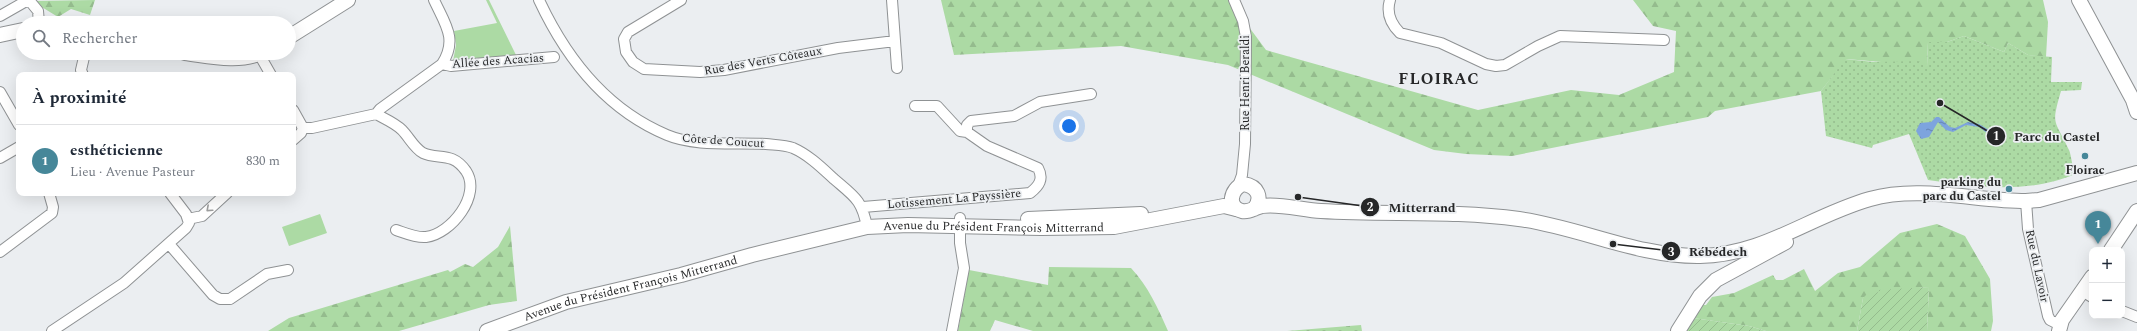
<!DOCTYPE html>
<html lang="fr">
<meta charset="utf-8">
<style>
:root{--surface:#fff;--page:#f2f2f3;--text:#1f2937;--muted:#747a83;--line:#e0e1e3;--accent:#468799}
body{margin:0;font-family:Spectral,serif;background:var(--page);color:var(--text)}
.controls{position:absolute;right:12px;bottom:12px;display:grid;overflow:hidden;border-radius:8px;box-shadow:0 4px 16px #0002}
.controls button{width:36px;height:36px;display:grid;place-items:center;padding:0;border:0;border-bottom:1px solid var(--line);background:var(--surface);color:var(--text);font:20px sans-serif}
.you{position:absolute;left:1069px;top:126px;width:14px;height:14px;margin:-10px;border:3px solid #fff;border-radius:50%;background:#1a73e8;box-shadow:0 0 0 6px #1a73e833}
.badge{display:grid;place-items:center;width:26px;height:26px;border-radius:50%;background:var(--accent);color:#fff;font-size:13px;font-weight:700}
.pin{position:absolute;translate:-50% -33px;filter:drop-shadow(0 1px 2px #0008)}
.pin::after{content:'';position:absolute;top:21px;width:14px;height:12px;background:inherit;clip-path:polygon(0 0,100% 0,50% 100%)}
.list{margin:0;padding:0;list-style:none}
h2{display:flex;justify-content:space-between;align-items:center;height:52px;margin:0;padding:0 16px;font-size:17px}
h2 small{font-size:13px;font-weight:400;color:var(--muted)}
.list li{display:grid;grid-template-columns:26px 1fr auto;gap:12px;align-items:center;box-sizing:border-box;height:72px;padding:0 16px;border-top:1px solid var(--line)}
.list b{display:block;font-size:15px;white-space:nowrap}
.list p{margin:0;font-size:13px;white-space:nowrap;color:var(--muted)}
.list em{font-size:13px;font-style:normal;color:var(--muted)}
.icon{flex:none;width:22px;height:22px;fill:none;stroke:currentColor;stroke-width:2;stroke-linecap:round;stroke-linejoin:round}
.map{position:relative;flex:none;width:2137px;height:331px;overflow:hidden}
.search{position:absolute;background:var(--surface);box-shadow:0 4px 16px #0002;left:16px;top:16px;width:280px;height:44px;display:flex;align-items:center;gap:10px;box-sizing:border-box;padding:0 14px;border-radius:22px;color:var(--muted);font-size:15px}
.panel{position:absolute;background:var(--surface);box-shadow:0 4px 16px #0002;left:16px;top:72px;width:280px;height:124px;border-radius:8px}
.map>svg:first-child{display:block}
</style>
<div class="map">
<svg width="2137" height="331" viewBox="0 0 2137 331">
<defs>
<pattern id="forest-firs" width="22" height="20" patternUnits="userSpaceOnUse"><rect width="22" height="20" fill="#acdaa4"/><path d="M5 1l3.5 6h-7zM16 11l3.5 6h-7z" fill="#94bb8d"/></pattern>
<pattern id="cemetery-stones" width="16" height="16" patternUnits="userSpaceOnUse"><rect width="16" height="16" fill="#acdaa4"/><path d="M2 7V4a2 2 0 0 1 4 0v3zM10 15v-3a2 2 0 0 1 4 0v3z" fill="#94bb8d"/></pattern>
<pattern id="park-dots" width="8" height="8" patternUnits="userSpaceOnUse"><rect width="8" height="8" fill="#acdaa4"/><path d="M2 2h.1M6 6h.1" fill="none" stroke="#94bb8d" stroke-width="1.8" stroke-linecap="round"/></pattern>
<pattern id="garden-furrows" width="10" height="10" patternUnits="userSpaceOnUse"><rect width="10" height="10" fill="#acdaa4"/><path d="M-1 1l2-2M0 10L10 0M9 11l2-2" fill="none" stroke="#94bb8d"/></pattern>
<pattern id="water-ripples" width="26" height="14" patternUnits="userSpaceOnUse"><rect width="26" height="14" fill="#7da4de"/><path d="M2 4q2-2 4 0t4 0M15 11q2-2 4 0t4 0" fill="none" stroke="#6686b4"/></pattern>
</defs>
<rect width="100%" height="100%" fill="#ebeef1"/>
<path fill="#acdaa4" d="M486,0H489L516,55L453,61L456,45L454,31L497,23Z
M65,16L75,17L81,20L88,18V23L43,22V17L59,19Z
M320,214L327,233L289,246L282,227Z"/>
<path fill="url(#forest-firs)" d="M95,0L90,15L71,9L58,17L32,1Z
M941,0H1229L1266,50L1478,110L1571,90L1619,95L1674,72L1676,31L1653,26L1633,0H2043L2048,22L2046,57L2028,55L2008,43L2004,52L1964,36L1947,42H1927L1928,66L1846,59L1821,91L1715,111L1708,117L1512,156L1466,154L1434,150L1228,65L1121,46L954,55Z
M1937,224L1965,236L1990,279L1993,321L1991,331H1927L1929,287L1879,292L1863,298L1857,331H1766L1749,326L1693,318L1702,305H1706L1712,297L1734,293L1773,275L1776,280H1783L1804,269L1815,291L1838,273L1860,267L1900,233Z
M510,226L517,301L489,305L399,331H268L289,318L448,270L450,272L465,264L473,267L498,247Z
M1049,267L1131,268C1148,286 1158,308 1168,331H1033L995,320L990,331H958L969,270L1048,285Z"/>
<path fill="url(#cemetery-stones)" d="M1361,325L1362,331H1287Z"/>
<path fill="url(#park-dots)" d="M1964,36L2004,52L2008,43L2028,55L2052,57L2051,82H2082L2081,90L2061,91C2051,126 2054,118 2069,150C2071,154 2072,166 2075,174C2030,194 1975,187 1928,180L1909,134L1873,145L1872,148L1826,136L1821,91L1845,59L1874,62L1918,61L1928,66L1927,42H1947Z"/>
<path fill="url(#garden-furrows)" d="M1929,287L1927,331H1857L1863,298L1868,293L1879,292L1878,290Z
M1693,318L1749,326L1766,331H1685Z"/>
<path fill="url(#water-ripples)" d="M1936,117H1939L1950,127L1955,128L1968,122L1979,124L1989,130H2000L1991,136L1979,127L1966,125L1953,132L1946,130L1938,122L1929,137L1921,139L1916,131L1920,123L1931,122Z"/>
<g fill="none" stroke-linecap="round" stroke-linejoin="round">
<defs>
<path id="street" d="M29,0L38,11L39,23
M539,0C566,58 607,110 667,135C695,147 736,142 766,144C775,145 785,145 793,148C809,155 822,168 834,179C855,197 862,200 867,227
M681,0L628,32L624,39L626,52L633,62L644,69L700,72L724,70L838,48L895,41
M892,0L897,68
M1234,0L1243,21L1246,37L1245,144L1242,175L1238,186
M1390,0C1386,13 1391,24 1400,33L1441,43L1486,64L1496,66L1505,65L1538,46L1560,36L1664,40
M0,16L28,0
M259,54L271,75
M442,64L451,66L554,57
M83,75L81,70L85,53
M0,92L19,125
M293,110L303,128L301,133L293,140
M376,114C385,119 395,123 402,130C409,137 414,148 423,153C438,160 452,151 466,171C482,195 451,234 426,237C416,238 405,233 396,230
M303,128H312L376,114L380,109L442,64C458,39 445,24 434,0
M967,132V125L971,121L1014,116L1040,102L1091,94
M0,158L19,147
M2026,201L2028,229L2048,316L2050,320L2060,325
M863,207L1030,193C1039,186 1044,179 1038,168L987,146L967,132L960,131L937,106H915
M188,219L202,216L227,193
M169,244L213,295L220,299H230L267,274L288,270
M0,252L52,213L53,207L49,193
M2082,291L2092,297
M2122,311L2137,317
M52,331L124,283L186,228L189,223L186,214L170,193
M952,331L964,268L960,243V218"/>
<g id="secondary">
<path d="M2079,0L2133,100L2137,112"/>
<path d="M0,35L23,30"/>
<path d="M289,37L348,0"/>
<path d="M185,53C209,56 239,63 261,53"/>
<path d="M1254,209C1263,198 1258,186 1243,184C1231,189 1226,207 1242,211C1249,213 1255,207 1262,206C1278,203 1303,210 1321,211C1387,215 1453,210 1519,219C1579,227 1638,257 1700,256C1764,255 1810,216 1870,199C1919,185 1976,201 2026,201L2039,200L2137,173"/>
<path d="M1028,219L1141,214"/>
<path d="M2111,250L2137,211"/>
<path id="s1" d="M487,331L566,302L681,275L752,255L867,227L908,225L1041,228L1114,227L1224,206L1236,209"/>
<path d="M1678,331L1700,296L1716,280L1786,242"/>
<path d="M2059,331L2062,320L2092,277"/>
</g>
</defs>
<use href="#street" stroke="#8f9294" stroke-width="12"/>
<use href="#secondary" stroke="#8f9294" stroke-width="16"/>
<use href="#street" stroke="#fff" stroke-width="10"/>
<use href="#secondary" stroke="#fff" stroke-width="14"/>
</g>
<defs><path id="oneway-chevron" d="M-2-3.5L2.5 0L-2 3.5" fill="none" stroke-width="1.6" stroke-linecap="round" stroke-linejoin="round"/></defs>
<use stroke="#9d9e9e" href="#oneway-chevron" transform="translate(209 209) rotate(138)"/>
<g fill="#468799" stroke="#ebeef1" stroke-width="1.5">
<circle cx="2085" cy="156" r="4"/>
<circle cx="2009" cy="189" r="4"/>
</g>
<g text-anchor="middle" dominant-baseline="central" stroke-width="3.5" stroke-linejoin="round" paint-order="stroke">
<g font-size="12" fill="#262728" stroke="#ebeef1">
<text transform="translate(498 61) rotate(-4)">Allée des Acacias</text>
<text transform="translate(763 61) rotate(-10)">Rue des Verts Côteaux</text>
<text transform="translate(1245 83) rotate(-90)">Rue Henri Beraldi</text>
<text transform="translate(723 141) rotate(4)">Côte de Coucut</text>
<text transform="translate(954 199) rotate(-5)">Lotissement La Payssière</text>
<text stroke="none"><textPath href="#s1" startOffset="521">Avenue du Président François Mitterrand</textPath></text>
<text transform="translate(2037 266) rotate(78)">Rue du Lavoir</text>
<text stroke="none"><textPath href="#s1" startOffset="150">Avenue du Président François Mitterrand</textPath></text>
</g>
<g font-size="12" font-weight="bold" fill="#262728" stroke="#ebeef1">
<text x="2085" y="170">Floirac</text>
<text x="2001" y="182" text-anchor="end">parking du<tspan x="2001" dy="14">parc du Castel</tspan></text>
</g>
<g font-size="16" font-weight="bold" letter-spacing="1" fill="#262728" stroke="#ebeef1">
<text x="1439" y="79">FLOIRAC</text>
</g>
</g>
<path fill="none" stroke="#262728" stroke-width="1.5" d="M1940 103L1996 136M1298 197L1370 207M1613 244L1671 251"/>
<g fill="#262728" stroke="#ebeef1" stroke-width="1.5">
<circle cx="1940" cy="103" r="4"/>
<circle cx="1298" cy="197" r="4"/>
<circle cx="1613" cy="244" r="4"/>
<circle cx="1996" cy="136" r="10"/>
<circle cx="1370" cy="207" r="10"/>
<circle cx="1671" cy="251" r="10"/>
</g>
<g font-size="12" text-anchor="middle" font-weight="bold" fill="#fff">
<text x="1996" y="140">1</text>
<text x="1370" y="211">2</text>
<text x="1671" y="256">3</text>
</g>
<g font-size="13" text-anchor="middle" font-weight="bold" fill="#262728" stroke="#ebeef1" stroke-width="3.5" stroke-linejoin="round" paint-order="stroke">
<text x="2057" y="141">Parc du Castel</text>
<text x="1422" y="212">Mitterrand</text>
<text x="1718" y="256">Rébédech</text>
</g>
</svg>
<div class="controls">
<button>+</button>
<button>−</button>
</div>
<div class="you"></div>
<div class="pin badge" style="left:2098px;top:244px">1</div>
<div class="search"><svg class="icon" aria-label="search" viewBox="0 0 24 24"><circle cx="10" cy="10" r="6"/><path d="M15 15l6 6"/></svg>Rechercher</div>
<section class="panel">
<h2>À proximité<small></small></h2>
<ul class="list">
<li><span class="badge">1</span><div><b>esthéticienne</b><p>Lieu · Avenue Pasteur</p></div><em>830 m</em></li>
</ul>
</section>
</div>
